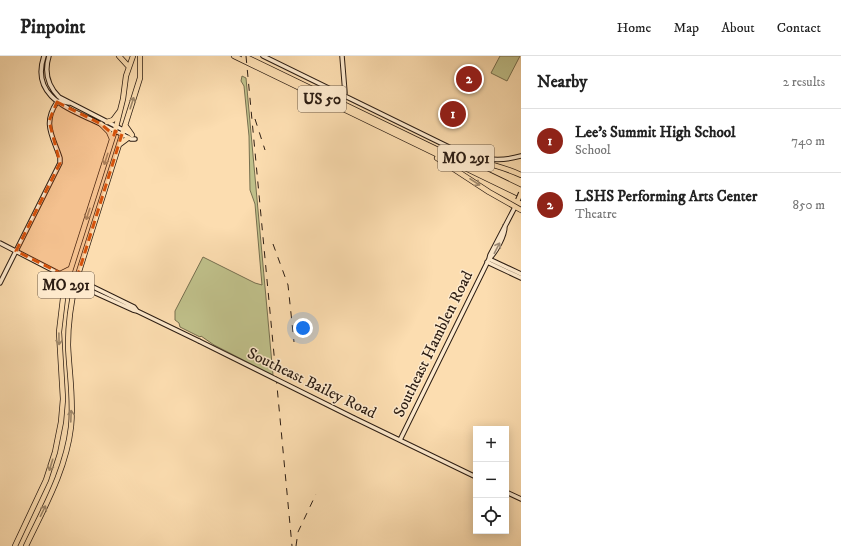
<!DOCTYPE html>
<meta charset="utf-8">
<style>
:root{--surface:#fff;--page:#f6f6f6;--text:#222;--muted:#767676;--line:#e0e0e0;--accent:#8f2418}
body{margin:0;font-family:"IM FELL DW Pica",serif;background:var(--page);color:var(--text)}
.controls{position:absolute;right:12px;bottom:12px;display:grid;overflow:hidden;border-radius:0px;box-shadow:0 2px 10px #0003}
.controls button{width:36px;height:36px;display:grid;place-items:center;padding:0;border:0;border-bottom:1px solid var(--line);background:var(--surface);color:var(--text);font:20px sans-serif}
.you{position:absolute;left:303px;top:272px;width:14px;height:14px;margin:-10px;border:3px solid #fff;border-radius:50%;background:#1a73e8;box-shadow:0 0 0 6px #1a73e833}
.badge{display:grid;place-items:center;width:26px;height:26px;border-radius:50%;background:var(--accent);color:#fff;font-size:13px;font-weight:700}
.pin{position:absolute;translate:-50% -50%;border:2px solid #fff;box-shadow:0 1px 4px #0006}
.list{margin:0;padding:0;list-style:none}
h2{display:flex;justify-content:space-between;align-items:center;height:52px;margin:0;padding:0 16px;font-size:17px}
h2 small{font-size:13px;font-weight:400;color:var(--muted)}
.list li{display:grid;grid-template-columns:26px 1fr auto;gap:12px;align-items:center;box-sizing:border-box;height:64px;padding:0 16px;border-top:1px solid var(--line)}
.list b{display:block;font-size:15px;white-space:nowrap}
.list p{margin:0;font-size:13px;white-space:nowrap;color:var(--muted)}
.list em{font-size:13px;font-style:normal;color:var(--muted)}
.icon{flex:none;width:22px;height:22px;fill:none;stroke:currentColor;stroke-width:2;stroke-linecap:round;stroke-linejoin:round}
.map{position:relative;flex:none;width:521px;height:490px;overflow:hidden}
header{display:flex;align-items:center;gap:24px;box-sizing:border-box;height:56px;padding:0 20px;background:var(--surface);border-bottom:1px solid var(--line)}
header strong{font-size:19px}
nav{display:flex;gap:22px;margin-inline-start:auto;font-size:14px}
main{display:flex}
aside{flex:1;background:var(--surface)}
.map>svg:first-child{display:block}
</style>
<header>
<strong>Pinpoint</strong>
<nav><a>Home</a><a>Map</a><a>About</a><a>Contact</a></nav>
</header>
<main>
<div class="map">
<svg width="521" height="490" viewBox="0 0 521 490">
<rect width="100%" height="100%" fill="#fcddb0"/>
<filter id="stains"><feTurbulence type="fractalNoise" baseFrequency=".005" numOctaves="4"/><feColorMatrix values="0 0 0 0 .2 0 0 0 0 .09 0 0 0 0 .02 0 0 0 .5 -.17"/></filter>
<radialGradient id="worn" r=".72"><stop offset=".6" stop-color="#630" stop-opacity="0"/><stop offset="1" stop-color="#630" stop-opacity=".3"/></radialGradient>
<path fill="#c0c18b" stroke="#766f4f" d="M500,0H520L507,25L491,17Z
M242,20L246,22L273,319L214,289L201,280L200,281L180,271L179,267L175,264V255L203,201L255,227L262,229L255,148L250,134L249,80L244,30L241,25Z"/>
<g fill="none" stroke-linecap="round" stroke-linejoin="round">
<defs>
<path id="secondary" d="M44,0C31,38 64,51 92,64C105,70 118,76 131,83H135
M49,0C44,16 47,29 59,41L131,78
M263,0L451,92C477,101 493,108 521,100
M342,0L345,37L344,40
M505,170C505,180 496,196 489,203L490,199L515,151
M0,187L64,220L76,225L83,226L134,251L137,255
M487,206L521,222
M76,225L80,230L133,254L137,255L199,285
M0,227L60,107V102C53,80 42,68 57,46L60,45L69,47
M354,362L476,421
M400,384L489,203L521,218
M506,436L521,443"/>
<path id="highway" d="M119,0L129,11
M234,0L521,139
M244,0L521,134
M107,66L113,64L119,56
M101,68L109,76L112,83
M125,69L132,79
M120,88L128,82
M450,97C473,105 498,108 521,119
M437,102L489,136L521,154
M60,218L70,213
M73,240L80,234L84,232
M15,490L46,424L55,396L61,366L63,343L59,276L64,234L116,71L123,43L126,20L133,0
M26,490C44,452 66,414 71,371C74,343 69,316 68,289C68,267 71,246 76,225L140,22V0"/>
</defs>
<use href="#secondary" stroke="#2c1d13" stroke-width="5.5"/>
<use href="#highway" stroke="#2c1d13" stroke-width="6"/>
<use href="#secondary" stroke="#fde9cc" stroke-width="3.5"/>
<use href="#highway" stroke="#fcddb0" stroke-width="4.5"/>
<path stroke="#2c1d13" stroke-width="1" stroke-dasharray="7 7" stroke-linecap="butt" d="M246,0L292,490
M255,63L265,94
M273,188L288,229L294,286
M296,490L298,476L316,438"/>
<defs>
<path id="secondary-bridge" d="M199,285L354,362"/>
<path id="primary-bridge" d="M518,144L521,137"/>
</defs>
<use href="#secondary-bridge" stroke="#2c1d13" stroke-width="5.5" stroke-linecap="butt"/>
<use href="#primary-bridge" stroke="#2c1d13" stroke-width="6" stroke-linecap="butt"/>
<use href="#secondary-bridge" stroke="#fde9cc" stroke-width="3.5"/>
<use href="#primary-bridge" stroke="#fcddb0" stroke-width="4"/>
</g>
<defs><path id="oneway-shaft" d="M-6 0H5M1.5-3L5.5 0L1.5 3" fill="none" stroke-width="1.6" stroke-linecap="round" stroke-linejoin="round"/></defs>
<g stroke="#9e8769">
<use href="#oneway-shaft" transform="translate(132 47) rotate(-72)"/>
<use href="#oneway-shaft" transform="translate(106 103) rotate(108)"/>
<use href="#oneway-shaft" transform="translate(475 126) rotate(33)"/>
<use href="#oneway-shaft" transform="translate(88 158) rotate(108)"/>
<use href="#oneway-shaft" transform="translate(59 283) rotate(89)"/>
<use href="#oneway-shaft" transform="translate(71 360) rotate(-88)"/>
<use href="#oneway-shaft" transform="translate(51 409) rotate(107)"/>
<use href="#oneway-shaft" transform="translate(43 455) rotate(-64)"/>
</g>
<use stroke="#9f8d79" href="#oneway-shaft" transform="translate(497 192) rotate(-63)"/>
<path fill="#d5530d" fill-opacity="0.2" stroke="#d5530d" stroke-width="3" stroke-dasharray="8 5" stroke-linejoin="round" d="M57,46L101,68L114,79L115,75L122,78L76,225L16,195L60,107L49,65Z"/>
<g text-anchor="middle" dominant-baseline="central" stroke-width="3" stroke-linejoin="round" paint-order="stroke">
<g fill="#fde9cc" stroke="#6b5a4a" stroke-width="1">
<rect x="298" y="30" width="48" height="26" rx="3"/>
<rect x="438" y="89" width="56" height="26" rx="3"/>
<rect x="38" y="216" width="56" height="26" rx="3"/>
</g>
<g font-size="15" font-weight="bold" fill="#2c1d13">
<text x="322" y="43">US 50</text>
<text x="466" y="102">MO 291</text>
<text x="66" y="229">MO 291</text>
</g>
<g font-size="16" fill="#2c1d13" stroke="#fde9cc">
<text transform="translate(433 288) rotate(-64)">Southeast Hamblen Road</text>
<text transform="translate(312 327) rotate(26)">Southeast Bailey Road</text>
</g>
</g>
<rect width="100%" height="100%" filter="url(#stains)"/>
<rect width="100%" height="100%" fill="url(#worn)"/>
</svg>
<div class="controls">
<button>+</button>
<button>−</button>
<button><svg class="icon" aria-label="locate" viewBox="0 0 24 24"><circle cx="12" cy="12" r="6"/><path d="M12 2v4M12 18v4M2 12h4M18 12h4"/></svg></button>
</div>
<div class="you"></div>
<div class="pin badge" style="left:453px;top:58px">1</div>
<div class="pin badge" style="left:469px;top:23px">2</div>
</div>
<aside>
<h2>Nearby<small>2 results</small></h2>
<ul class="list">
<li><span class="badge">1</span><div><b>Lee's Summit High School</b><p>School</p></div><em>740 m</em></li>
<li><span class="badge">2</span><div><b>LSHS Performing Arts Center</b><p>Theatre</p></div><em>850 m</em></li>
</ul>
</aside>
</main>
